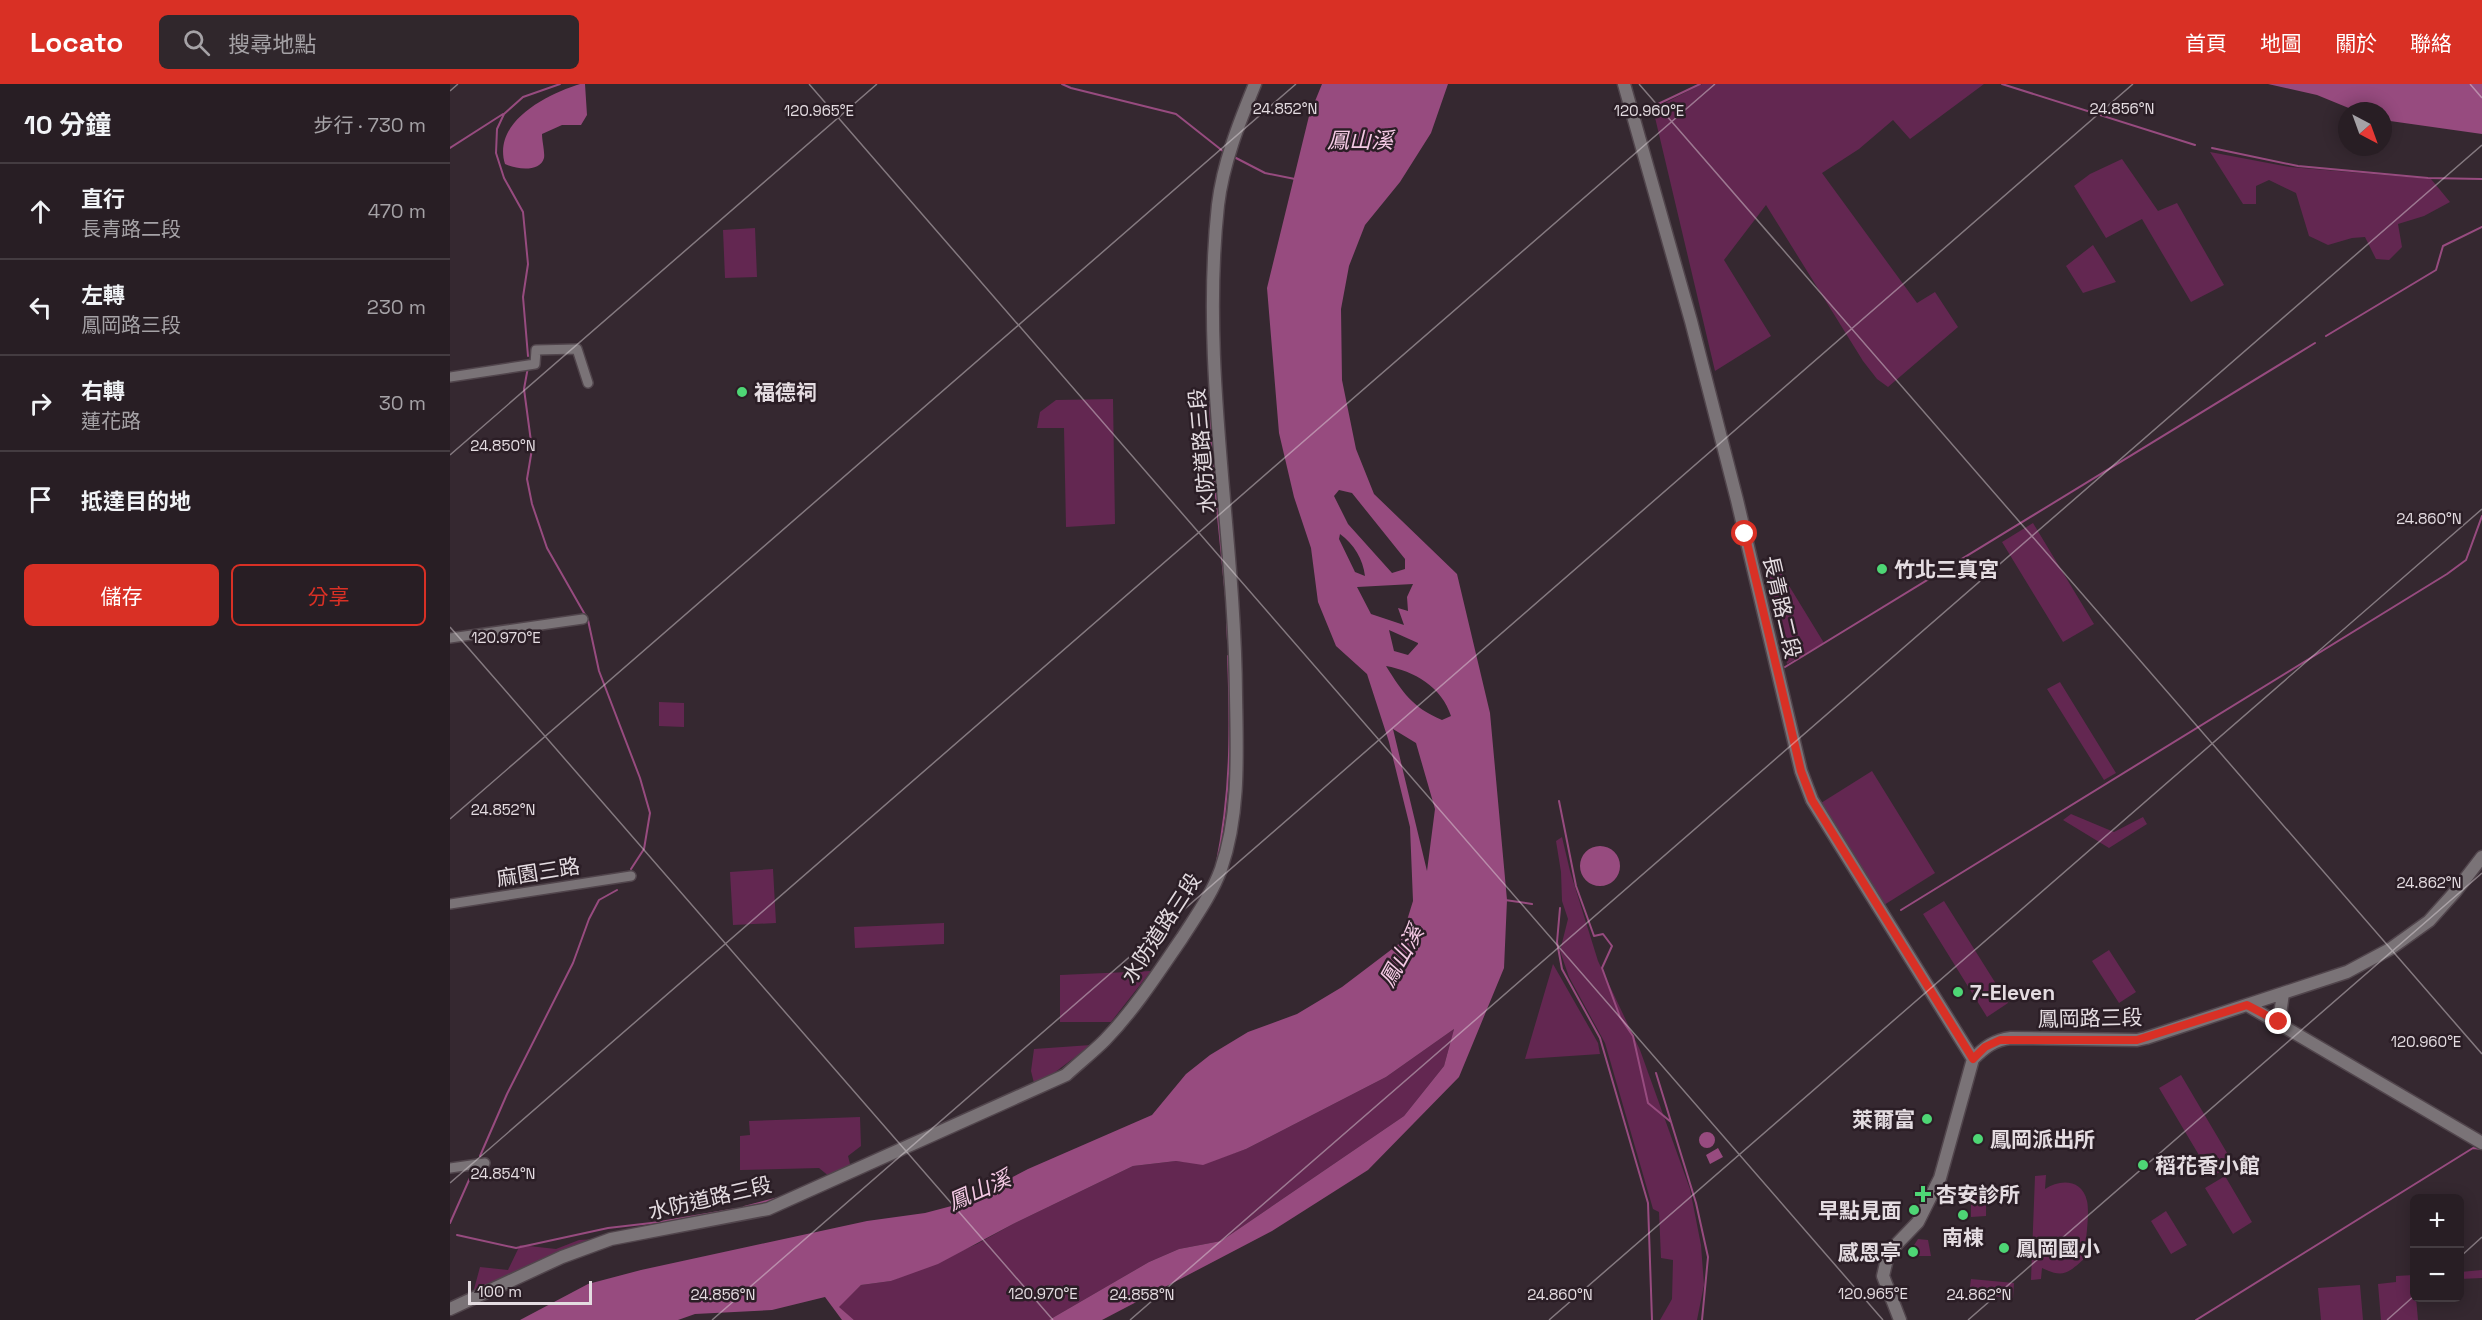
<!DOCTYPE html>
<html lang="zh-TW">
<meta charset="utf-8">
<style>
:root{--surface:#281e24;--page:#30272c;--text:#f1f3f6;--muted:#a5a2a6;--line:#443c41;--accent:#d93025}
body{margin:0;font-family:"Space Grotesk","Noto Sans TC",sans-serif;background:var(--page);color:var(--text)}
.controls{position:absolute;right:18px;bottom:18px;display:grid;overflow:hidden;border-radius:9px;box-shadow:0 3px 15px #0003}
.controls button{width:54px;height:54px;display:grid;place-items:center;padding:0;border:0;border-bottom:2px solid var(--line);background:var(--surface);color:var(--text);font:30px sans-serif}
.compass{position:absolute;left:1888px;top:18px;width:54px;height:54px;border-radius:50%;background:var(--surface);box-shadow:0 3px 15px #0003;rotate:139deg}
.scale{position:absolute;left:18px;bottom:15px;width:124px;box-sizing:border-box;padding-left:6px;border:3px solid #e4dce1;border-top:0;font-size:16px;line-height:21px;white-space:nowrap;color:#e4dce1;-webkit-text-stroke:4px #2b1e26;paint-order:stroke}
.stop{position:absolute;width:18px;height:18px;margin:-14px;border:4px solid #d93025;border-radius:50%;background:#fff}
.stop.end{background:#d93025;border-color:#fff;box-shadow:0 2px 6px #0008}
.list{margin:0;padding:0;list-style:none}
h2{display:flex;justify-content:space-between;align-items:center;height:78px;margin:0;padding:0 24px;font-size:26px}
h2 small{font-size:20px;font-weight:400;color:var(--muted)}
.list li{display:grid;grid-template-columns:39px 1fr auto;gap:18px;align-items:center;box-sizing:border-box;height:96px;padding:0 24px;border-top:2px solid var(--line)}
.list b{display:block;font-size:22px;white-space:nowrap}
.list p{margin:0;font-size:20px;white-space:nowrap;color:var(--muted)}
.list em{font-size:20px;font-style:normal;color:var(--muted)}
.actions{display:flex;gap:12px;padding:18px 24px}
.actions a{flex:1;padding:14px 0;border:2px solid var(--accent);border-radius:9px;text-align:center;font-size:21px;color:var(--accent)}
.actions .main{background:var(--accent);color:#fff}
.icon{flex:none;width:33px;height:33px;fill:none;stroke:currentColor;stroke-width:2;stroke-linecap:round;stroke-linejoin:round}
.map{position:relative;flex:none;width:2032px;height:1236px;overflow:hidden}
header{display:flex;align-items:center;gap:36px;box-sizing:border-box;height:84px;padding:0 30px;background:var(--accent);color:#fff}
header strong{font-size:28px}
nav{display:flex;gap:33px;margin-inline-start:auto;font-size:21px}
.search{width:420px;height:54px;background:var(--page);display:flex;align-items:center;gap:15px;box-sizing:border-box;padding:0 21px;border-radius:9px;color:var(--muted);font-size:22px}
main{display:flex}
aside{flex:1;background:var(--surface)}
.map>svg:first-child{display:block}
</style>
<header>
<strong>Locato</strong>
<div class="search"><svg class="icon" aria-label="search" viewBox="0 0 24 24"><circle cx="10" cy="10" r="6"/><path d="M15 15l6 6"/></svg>搜尋地點</div>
<nav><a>首頁</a><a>地圖</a><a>關於</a><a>聯絡</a></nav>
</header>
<main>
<aside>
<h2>10 分鐘<small>步行 · 730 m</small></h2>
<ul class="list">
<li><svg class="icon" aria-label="ahead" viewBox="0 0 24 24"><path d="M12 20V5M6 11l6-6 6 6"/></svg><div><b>直行</b><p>長青路二段</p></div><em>470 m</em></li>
<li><svg class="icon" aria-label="left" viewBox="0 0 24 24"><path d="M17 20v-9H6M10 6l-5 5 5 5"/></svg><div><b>左轉</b><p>鳳岡路三段</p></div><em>230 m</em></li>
<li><svg class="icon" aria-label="right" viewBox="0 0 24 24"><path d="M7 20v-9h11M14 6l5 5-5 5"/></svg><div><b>右轉</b><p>蓮花路</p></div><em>30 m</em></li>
<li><svg class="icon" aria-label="arrive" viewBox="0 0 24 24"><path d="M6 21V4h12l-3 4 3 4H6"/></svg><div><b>抵達目的地</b></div></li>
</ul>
<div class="actions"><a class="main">儲存</a><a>分享</a></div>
</aside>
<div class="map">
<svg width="2032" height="1236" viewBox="0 0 2032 1236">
<rect width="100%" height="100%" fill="#352830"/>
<path fill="#632751" d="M1252,0H1534L1460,55L1443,36L1409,65L1372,89L1467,219L1485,208L1508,243L1438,303L1427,295L1413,277L1316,121L1274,176L1321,252L1265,287L1203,25Z
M1760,68L1840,83L1981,95L2000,118L1974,132L1948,140L1952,163L1939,176L1926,175L1915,153L1902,154L1878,161L1859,152L1846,109L1819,96L1806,102V120H1793Z
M1672,75L1708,127L1727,119L1774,201L1741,218L1692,135L1656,154L1624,102L1640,90Z
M305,144L307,193L275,194L273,146Z
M1643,161L1666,198L1633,209L1616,182Z
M663,315L665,440L616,443L614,344H587L590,328L606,316Z
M1583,439L1644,540L1613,558L1552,458Z
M1330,487L1374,559L1337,580L1317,493Z
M1610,598L1666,689L1654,696L1597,605Z
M209,618L234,619V643L209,642Z
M1422,687L1485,789L1434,821L1371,719Z
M1621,730L1664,748L1693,733L1697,740L1659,764L1613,736Z
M1112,753L1120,787L1148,877L1190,966L1240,1105L1251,1161L1254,1201L1247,1236H1210L1222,1215L1223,1176L1211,1174L1209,1128L1203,1125L1155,959L1119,893L1110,867L1118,835L1112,817L1111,788L1106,757Z
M323,785L326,839L283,841L280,788Z
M1494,817L1558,919L1537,933L1473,830Z
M494,839V860L405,864L404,843Z
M1659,866L1686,908L1669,919L1642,877Z
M1103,880L1148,959L1150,970L1075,975Z
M701,887L661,938H610V891Z
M1004,945L994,982L954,1032L771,1157L729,1165L699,1178L599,1236H404L388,1223L411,1201L441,1197L527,1160L563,1140L683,1082L726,1077L753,1080L796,1065L936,993Z
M641,961L604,989L584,999L581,987L584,965Z
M1731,991L1783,1079L1762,1093L1709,1004Z
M410,1033L411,1062L398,1072L401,1084L380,1093L369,1084L290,1086V1052L300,1051L299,1037Z
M1596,1091L1595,1105C1610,1095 1632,1095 1637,1117C1640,1130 1635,1161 1634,1175C1617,1190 1613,1194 1592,1184L1591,1195L1581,1196L1585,1092Z
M1775,1092L1802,1138L1783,1150L1755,1104Z
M1521,1111H1536V1132L1521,1133Z
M1716,1127L1737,1161L1721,1170L1701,1137Z
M145,1155L23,1209L30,1183L58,1186L70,1161L106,1165L129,1156Z
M1468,1155L1478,1156L1481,1172H1457Z
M2032,1186V1194L2010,1195V1188Z
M1964,1191L1968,1236H1931L1928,1200L1946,1198V1192Z
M1521,1195L1564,1199L1563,1214L1519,1210Z
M1910,1201L1913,1236H1871L1868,1204Z"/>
<path fill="#974b7f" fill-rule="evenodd" d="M130,0H135L137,31L131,41H112L92,50C92,57 95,68 94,74C90,89 65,85 55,80C42,38 97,10 130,0Z
M872,0H998L981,49L950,98L915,141L899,182L891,225L892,296L906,365L924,410L1007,490L1040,629L1057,816L1054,884L1009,993L918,1086L822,1147L652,1236H599L699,1178L729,1165L771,1157L954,1032L994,982L1004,945L936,993L796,1065L753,1081L726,1077L683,1082L563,1140L488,1180L441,1197L411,1201L389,1223L404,1236H392L375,1213L322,1226L245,1230L228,1236H70L138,1200L191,1186L417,1137L475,1129L513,1119L578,1085L702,1031L736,990L760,971L798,948L847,930L892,903L950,859L963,817L960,743L939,658L917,590L886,562L868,518L861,464L844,413L829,349L817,204L859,32ZM889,406L902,409L955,475V485L942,489L898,440L884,412ZM890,450C904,460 913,475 915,492L905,488L889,455ZM963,500L957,513L958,527L948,524L954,541L921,530L907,503ZM939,546L968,559V560L958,571L944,567ZM936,582C964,587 992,603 1001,632L992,636C962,623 953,609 936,582ZM943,645L966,659L985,725L977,787Z
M1818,0H2032V50L1933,36V27H1906L1867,11Z
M1130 782a20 20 0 1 1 40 0a20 20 0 1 1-40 0Z
M1249 1056a8 8 0 1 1 16 0a8 8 0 1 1-16 0Z
M1268,1064L1273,1073L1260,1080L1256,1071Z"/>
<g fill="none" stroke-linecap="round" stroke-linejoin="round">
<path stroke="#974b7f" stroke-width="2" d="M612,0L621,4L726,30L774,68
M1552,0L1745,61
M1206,21L1250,0
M0,64L53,30
M1762,64L1848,82L1978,94L2032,95
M786,74L815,89L845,95
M1876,252L1986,186L1993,162L2032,143
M78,272L73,213L78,180L73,128L54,94L46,69L47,45L54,30L73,13L110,0
M78,283L74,305L82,365L77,395L82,420L97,464L138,536L149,587L190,694L200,729L194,765L181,785
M759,288V297
M760,312L761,362L776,513
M777,539L778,557
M1335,583L1865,259
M1109,717L1126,802L1144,852L1153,850L1162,862L1152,884L1170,933L1183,952L1198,1019L1221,1038
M766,783C781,709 781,647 778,572
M1055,816L1082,820
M1110,824L1107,858L1112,885L1150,954L1198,1119L1202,1236
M1451,826L1997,490L2016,476L2032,432
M609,988L619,981
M1206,989L1246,1119L1258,1173L1252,1236
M30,1072L57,1010L123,879L139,835L149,816L167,806
M294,1123L332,1113
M0,1139L23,1087
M7,1151L66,1164L158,1144L210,1138L286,1125
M1746,1236L2023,1064L2032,1065"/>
<defs>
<path id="minor" d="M0,293L85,280L86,266L127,265L138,299
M0,554L133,535
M0,820L181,792
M0,1084L35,1079"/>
<path id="tertiary" d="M1174,0L1241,237L1287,416L1351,687L1362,716L1523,975
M1797,921L2032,1059
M1829,938L1833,909
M0,1225L112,1173L161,1155L318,1125L616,991C629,979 643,968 655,956C685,925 708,889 732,854C746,832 762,810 771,785C790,730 787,670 786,612C785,449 750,285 768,121C773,79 789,39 805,0
M1450,1236L1433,1192L1437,1175L1442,1165L1468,1138L1490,1094L1523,975C1535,963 1544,956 1561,954L1687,956L1696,954L1897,888L1940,865L1979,837L2005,808L2032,773"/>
</defs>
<use href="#minor" stroke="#51454c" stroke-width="12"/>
<use href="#tertiary" stroke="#51454c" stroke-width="15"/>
<use href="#minor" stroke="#7a7377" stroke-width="9"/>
<use href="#tertiary" stroke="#7a7377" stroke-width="12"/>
</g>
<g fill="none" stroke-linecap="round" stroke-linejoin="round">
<path stroke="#d93025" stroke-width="8" d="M1295,450L1351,687L1362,716L1523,975L1535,963L1550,956H1687L1797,921L1829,938"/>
</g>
<path fill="none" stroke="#e4dce1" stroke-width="1.5" stroke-opacity="0.45" d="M359,0L1433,1236M1189,0L2032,970M2020,0L2032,14M0,7L8,0M0,371L427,0M0,543L603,1236M0,735L846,0M0,1099L1265,0M2010,1173L2032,1153M262,1236L1683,0M680,1236L2032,61M1099,1236L2032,425M1518,1236L2032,789M1937,1236L1964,1212"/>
<g fill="#4ed675" stroke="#2b1e26" stroke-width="2">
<circle cx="292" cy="308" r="6"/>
<circle cx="1432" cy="485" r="6"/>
<circle cx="1508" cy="908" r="6"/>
<circle cx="1477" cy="1035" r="6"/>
<circle cx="1528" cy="1055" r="6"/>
<circle cx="1693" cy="1081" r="6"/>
<path d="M1470 1101h6v6h6v6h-6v6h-6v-6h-6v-6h6z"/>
<circle cx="1464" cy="1126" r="6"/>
<circle cx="1513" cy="1131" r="6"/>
<circle cx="1554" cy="1164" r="6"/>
<circle cx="1463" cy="1168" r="6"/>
</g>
<g text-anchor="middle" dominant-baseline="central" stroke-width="5" stroke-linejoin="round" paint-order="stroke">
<g font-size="21" font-weight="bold" fill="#e4dce1" stroke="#2b1e26" text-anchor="start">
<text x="304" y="308">福德祠</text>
<text x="1444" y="485">竹北三真宮</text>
<text x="1520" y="908">7-Eleven</text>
<text x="1465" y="1035" text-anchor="end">萊爾富</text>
<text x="1540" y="1055">鳳岡派出所</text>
<text x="1705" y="1081">稻花香小館</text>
<text x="1486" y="1110">杏安診所</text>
<text x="1452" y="1126" text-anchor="end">早點見面</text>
<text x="1513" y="1153" text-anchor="middle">南棟</text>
<text x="1566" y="1164">鳳岡國小</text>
<text x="1451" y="1168" text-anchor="end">感恩亭</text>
</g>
<g font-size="21" fill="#e4dce1" stroke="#2b1e26">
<text transform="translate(752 367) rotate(-95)">水防道路三段</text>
<text transform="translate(1332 523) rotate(77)">長青路二段</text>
<text transform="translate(88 788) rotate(-9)">麻園三路</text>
<text transform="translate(711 844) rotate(-57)">水防道路三段</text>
<text transform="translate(1640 934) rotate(-1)">鳳岡路三段</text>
<text transform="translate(260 1114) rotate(-13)">水防道路三段</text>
</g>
<g font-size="22" font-style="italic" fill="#f5cae5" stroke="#2b1e26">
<text x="910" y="56">鳳山溪</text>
<text transform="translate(951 872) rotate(-61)">鳳山溪</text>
<text transform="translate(529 1106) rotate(-24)">鳳山溪</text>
</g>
</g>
<g font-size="15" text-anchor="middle" fill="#e4dce1" stroke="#2b1e26" stroke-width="5" stroke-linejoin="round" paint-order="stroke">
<text x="835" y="30">24.852°N</text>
<text x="1672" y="30">24.856°N</text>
<text x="369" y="32">120.965°E</text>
<text x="1199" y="32">120.960°E</text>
<text x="53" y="367">24.850°N</text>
<text x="1979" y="440">24.860°N</text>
<text x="56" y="559">120.970°E</text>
<text x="53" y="731">24.852°N</text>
<text x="1979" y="804">24.862°N</text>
<text x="1976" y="963">120.960°E</text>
<text x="53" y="1095">24.854°N</text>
<text x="593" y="1215">120.970°E</text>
<text x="1423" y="1215">120.965°E</text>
<text x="273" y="1216">24.856°N</text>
<text x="692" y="1216">24.858°N</text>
<text x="1110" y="1216">24.860°N</text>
<text x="1529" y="1216">24.862°N</text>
</g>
</svg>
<div class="controls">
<button>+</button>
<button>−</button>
</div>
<svg class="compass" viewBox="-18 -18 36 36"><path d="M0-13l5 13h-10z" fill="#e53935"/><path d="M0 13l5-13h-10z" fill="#a5a2a6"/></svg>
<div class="scale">100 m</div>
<div class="stop" style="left:1295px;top:450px"></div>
<div class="stop end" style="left:1829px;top:938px"></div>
</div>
</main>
